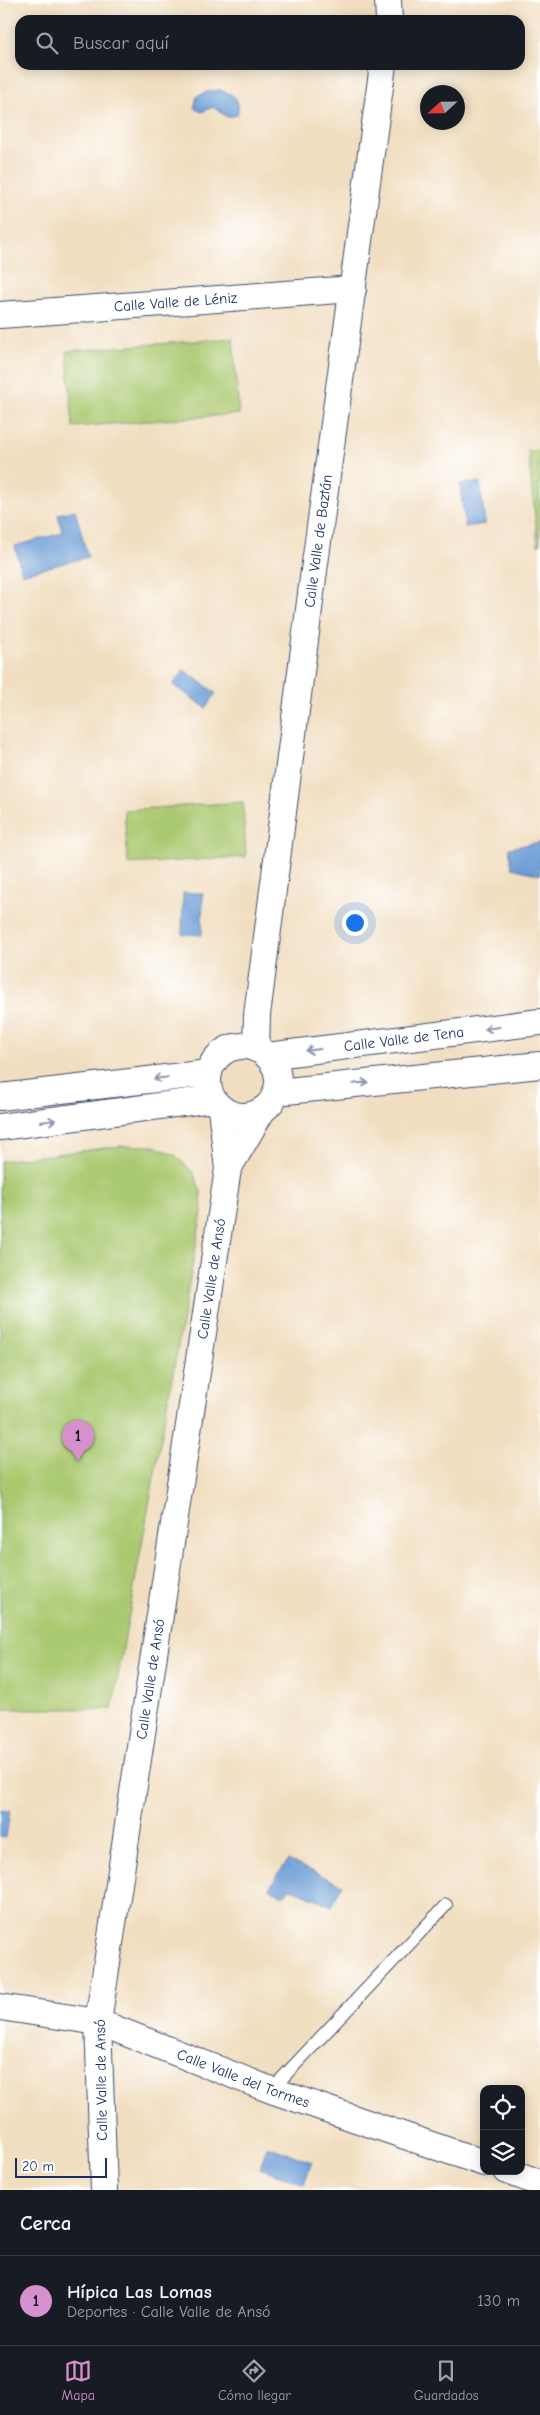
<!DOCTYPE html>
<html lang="es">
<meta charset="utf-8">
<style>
:root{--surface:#171b24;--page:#242831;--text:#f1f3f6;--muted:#9ea1a6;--line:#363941;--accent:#d690ce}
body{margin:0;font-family:"Comic Neue",sans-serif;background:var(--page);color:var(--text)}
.controls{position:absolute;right:15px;bottom:15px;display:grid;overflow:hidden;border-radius:10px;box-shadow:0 2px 12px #0003}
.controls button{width:45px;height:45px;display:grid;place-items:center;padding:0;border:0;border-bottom:1px solid var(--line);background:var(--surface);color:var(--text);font:25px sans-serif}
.compass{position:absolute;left:420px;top:85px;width:45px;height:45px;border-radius:50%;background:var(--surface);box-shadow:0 2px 12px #0003;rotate:248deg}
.scale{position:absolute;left:15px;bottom:12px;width:92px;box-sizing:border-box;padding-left:5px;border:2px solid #1b2f5e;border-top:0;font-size:14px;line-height:18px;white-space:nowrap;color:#1b2f5e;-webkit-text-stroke:4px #fff;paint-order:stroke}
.you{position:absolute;left:354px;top:922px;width:18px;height:18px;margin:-12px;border:4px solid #fff;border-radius:50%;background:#1a73e8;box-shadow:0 0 0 8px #1a73e833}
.badge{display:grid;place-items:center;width:32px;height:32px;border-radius:50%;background:var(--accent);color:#111;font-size:16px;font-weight:700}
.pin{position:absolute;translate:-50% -41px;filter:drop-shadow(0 1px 2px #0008)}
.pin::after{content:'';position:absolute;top:26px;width:18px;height:15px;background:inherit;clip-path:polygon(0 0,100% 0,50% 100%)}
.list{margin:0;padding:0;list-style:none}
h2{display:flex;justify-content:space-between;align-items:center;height:65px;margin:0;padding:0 20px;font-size:21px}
h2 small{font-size:16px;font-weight:400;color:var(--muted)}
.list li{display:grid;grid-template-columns:32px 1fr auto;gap:15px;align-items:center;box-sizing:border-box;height:90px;padding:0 20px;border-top:1px solid var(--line)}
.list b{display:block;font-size:19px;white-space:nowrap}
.list p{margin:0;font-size:16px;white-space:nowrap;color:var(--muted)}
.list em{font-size:16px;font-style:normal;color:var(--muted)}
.icon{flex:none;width:28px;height:28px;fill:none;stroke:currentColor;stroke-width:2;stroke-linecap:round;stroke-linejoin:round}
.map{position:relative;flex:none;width:540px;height:2190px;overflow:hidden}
.search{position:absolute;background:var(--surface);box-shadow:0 2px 12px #0003;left:15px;right:15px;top:15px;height:55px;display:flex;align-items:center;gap:12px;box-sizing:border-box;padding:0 18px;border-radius:15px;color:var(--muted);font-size:19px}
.sheet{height:155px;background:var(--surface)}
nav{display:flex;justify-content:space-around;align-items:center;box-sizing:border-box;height:70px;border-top:1px solid var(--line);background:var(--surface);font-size:14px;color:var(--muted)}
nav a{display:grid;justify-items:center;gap:2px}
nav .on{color:var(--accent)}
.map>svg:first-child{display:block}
</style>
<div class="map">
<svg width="540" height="2190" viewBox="0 0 540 2190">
<rect width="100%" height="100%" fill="#fff"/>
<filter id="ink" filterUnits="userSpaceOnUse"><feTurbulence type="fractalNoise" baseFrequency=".02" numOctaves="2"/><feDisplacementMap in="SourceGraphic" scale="10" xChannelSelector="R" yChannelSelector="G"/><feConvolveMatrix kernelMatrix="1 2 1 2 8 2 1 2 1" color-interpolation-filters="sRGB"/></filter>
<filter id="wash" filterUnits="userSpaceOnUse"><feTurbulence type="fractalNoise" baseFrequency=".0096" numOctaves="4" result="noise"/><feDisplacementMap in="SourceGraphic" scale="20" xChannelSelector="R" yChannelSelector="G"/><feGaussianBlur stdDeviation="1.12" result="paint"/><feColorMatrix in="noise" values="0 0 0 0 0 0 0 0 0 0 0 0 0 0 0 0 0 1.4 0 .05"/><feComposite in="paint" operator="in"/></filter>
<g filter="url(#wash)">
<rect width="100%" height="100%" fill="#f1dec0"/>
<path fill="#abc971" stroke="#637c68" d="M233,338L239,414L73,427L67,351Z
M540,450V545H538L528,451Z
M243,802L246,857L128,864L124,810Z
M121,1146H154L175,1155L193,1172L201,1192L202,1213L112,1709H0V1161Z"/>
<path fill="#6d9dd6" stroke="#44669a" d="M220,90C235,95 241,99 237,115L227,117L213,107L202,112L194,108L197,96L210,91Z
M480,482L485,524L465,527L460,484Z
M75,510L88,557L22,574L15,546L62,533L58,514Z
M184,670L216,693L206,708L173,685Z
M540,842V875L512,868L509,848Z
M183,893H203L202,935L182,934Z
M0,1810L10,1811L6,1838L0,1837Z
M288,1860L342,1885L332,1906L290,1888L283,1896L269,1888Z
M267,2146L312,2162L304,2184L260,2168Z"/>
</g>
<g filter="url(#ink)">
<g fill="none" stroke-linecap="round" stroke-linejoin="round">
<defs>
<path id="service" d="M271,2090L446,1905"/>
<g id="minor">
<path d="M388,0L389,20"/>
<path id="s1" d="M0,315L353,289"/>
<circle cx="243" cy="1081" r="35"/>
<path id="s2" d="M256,1049L257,1015L313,578L383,65"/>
<path id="s3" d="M267,1056L540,1022"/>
<path d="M277,1092L540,1065"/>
<path d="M0,1097L209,1073"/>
<path d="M0,1127L212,1099"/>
<path d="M228,1169L262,1111"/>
<path id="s4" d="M0,2007L98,2022L271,2090L484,2163"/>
<path d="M507,2171L540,2183"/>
<path id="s5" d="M104,2190L98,2022L228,1169L221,1108"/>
</g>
</defs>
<use href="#service" stroke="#3b496d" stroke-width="14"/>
<use href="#minor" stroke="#3b496d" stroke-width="28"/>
<use href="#service" stroke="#fff" stroke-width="12"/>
<use href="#minor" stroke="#fff" stroke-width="26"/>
</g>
<defs><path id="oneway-shaft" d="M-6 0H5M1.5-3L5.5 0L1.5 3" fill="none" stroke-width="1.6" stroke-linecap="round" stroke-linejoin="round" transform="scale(1.25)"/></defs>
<g stroke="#8d97ae">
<use href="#oneway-shaft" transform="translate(492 1028) rotate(173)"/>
<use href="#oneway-shaft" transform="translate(313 1050) rotate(173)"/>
<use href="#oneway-shaft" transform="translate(161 1078) rotate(174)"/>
<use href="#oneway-shaft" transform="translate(361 1083) rotate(-6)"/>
<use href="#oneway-shaft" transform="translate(48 1121) rotate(-8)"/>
</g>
</g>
<g text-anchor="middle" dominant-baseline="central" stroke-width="4.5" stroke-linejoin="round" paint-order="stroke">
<g font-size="15" fill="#1b2f5e" stroke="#fff">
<text stroke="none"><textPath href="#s1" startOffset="176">Calle Valle de Léniz</textPath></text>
<text stroke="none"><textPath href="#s2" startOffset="512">Calle Valle de Baztán</textPath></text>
<text stroke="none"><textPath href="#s3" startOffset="138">Calle Valle de Tena</textPath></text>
<text stroke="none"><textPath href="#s5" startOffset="920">Calle Valle de Ansó</textPath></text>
<text stroke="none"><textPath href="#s5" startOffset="515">Calle Valle de Ansó</textPath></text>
<text stroke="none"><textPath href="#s4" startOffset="255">Calle Valle del Tormes</textPath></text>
<text transform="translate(101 2080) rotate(-91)">Calle Valle de Ansó</text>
</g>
</g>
</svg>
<div class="controls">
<button><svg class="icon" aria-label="locate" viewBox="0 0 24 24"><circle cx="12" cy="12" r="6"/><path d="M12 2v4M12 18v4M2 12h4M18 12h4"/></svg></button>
<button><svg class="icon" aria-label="layers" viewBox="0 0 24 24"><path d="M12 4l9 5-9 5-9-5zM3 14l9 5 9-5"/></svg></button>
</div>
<svg class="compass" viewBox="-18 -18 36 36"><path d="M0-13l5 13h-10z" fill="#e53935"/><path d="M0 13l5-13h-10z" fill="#9ea1a6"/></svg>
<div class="scale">20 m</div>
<div class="you"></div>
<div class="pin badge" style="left:78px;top:1461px">1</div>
<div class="search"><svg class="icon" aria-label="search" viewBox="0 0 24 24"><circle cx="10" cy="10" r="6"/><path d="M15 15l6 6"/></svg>Buscar aquí</div>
</div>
<section class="sheet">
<h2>Cerca<small></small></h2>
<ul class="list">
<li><span class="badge">1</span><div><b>Hípica Las Lomas</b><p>Deportes · Calle Valle de Ansó</p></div><em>130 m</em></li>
</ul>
</section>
<nav>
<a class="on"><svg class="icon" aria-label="map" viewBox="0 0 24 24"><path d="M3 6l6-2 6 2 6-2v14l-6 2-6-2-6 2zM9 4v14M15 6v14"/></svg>Mapa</a>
<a><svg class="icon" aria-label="directions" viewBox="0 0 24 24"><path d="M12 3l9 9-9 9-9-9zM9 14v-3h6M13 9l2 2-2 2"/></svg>Cómo llegar</a>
<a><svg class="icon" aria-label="saved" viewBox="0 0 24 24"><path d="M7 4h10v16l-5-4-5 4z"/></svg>Guardados</a>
</nav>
